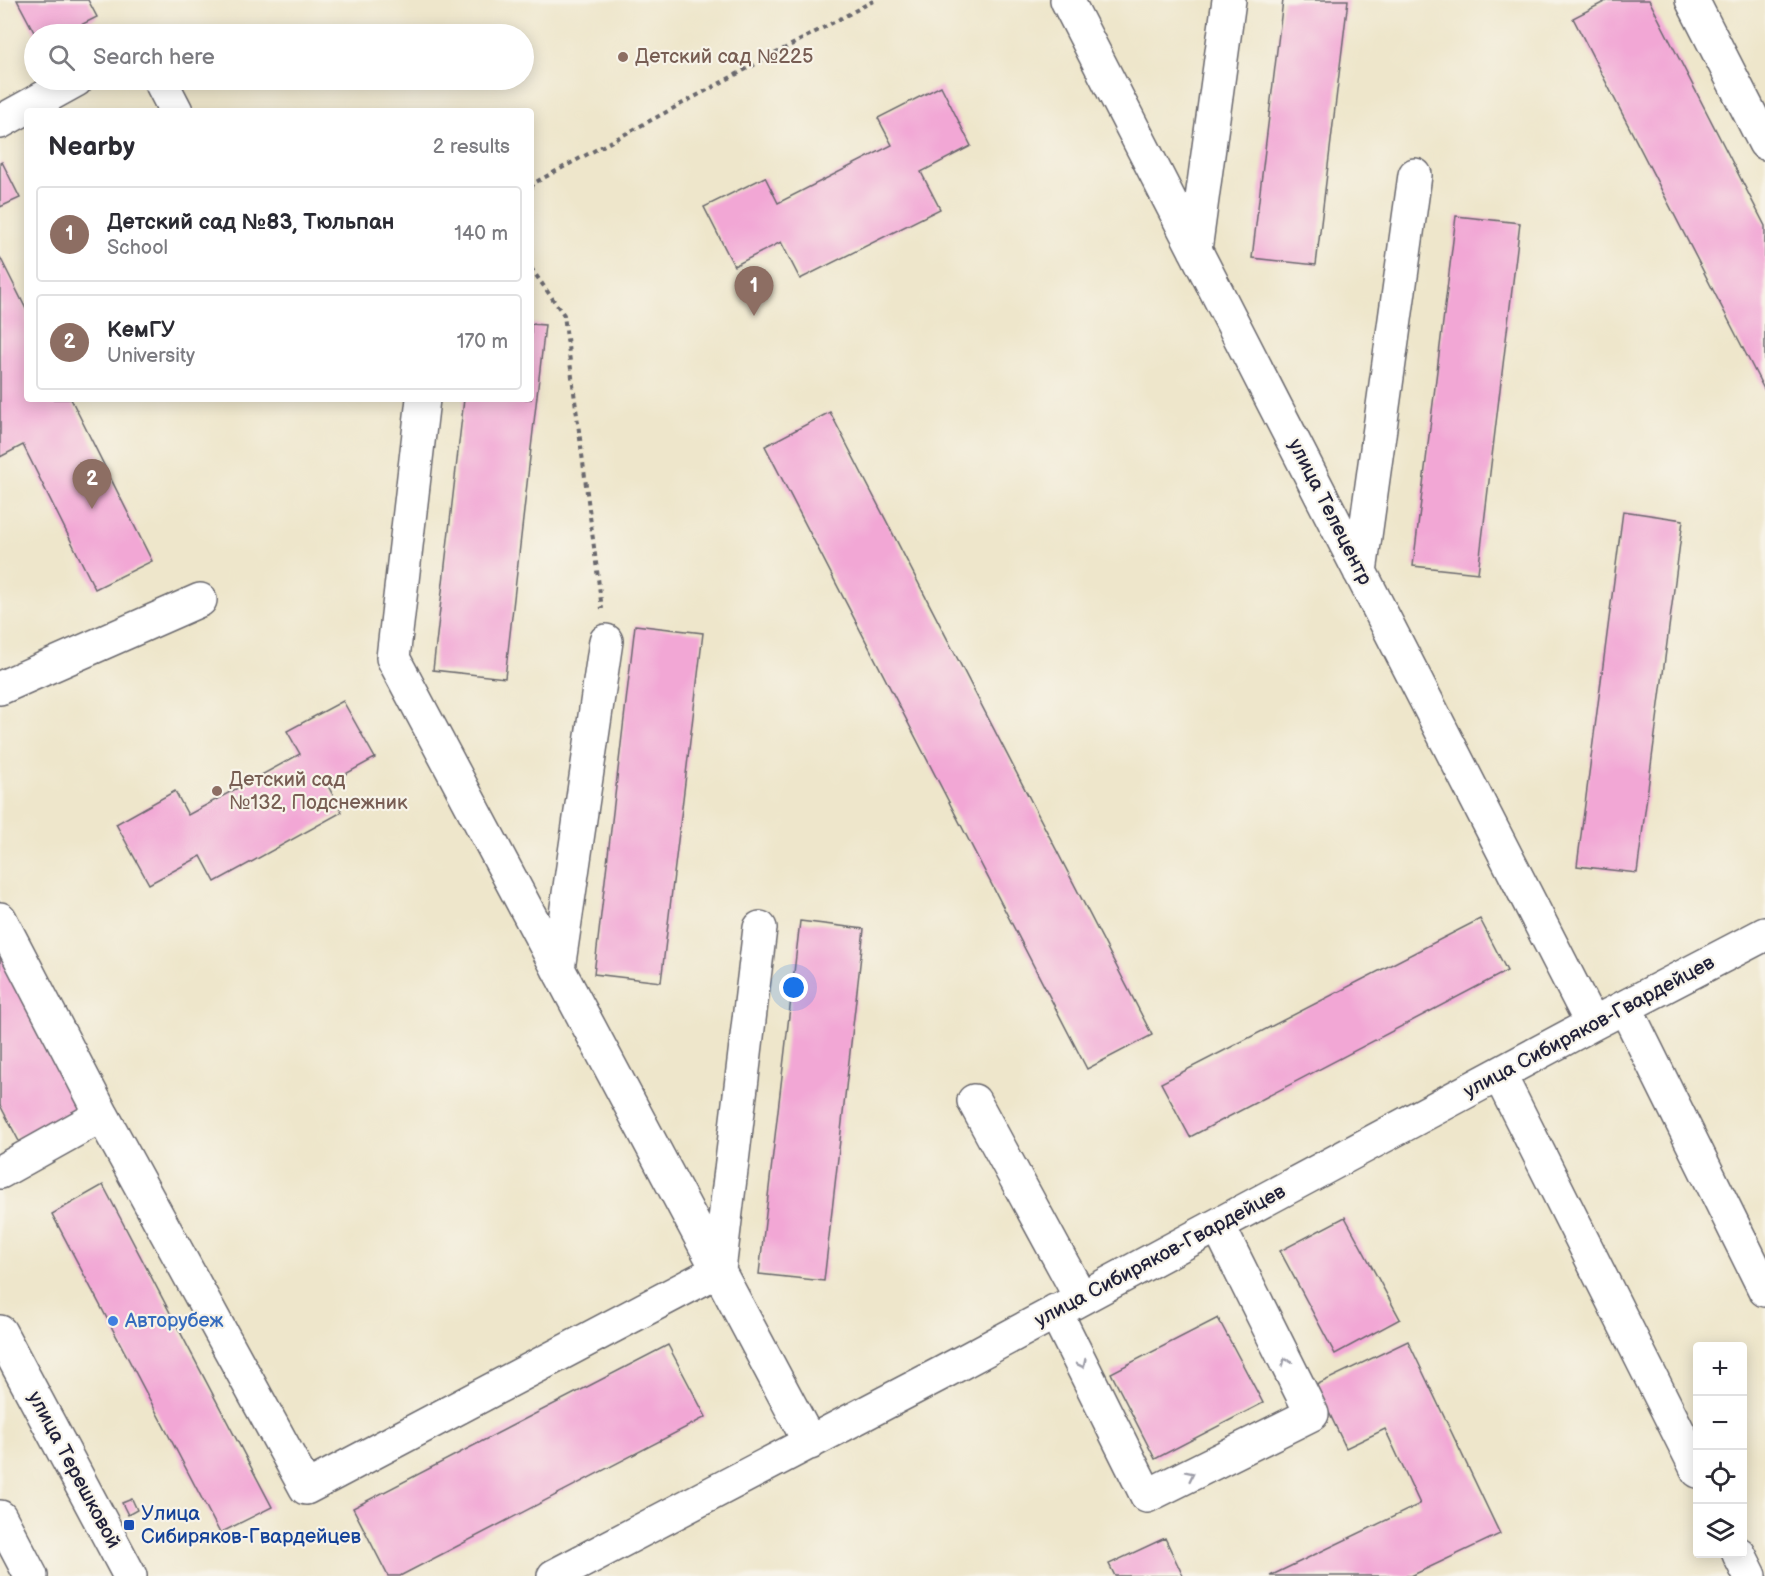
<!DOCTYPE html>
<meta charset="utf-8">
<style>
:root{--surface:#fff;--page:#f2f2f3;--text:#2b2b33;--muted:#7c7c81;--line:#e1e1e2;--accent:#7c3aed}
body{margin:0;font-family:"Balsamiq Sans",sans-serif;background:var(--page);color:var(--text)}
.controls{position:absolute;right:18px;bottom:18px;display:grid;overflow:hidden;border-radius:6px;box-shadow:0 3px 15px #0003}
.controls button{width:54px;height:54px;display:grid;place-items:center;padding:0;border:0;border-bottom:2px solid var(--line);background:var(--surface);color:var(--text);font:30px sans-serif}
.you{position:absolute;left:794px;top:988px;width:21px;height:21px;margin:-15px;border:4px solid #fff;border-radius:50%;background:#1a73e8;box-shadow:0 0 0 9px #1a73e833}
.badge{display:grid;place-items:center;width:39px;height:39px;border-radius:50%;background:var(--accent);color:#fff;font-size:20px;font-weight:700}
.pin{position:absolute;translate:-50% -50px;filter:drop-shadow(0 2px 3px #0008)}
.pin::after{content:'';position:absolute;top:32px;width:21px;height:18px;background:inherit;clip-path:polygon(0 0,100% 0,50% 100%)}
.list{margin:0;padding:0;list-style:none}
h2{display:flex;justify-content:space-between;align-items:center;height:78px;margin:0;padding:0 24px;font-size:26px}
h2 small{font-size:20px;font-weight:400;color:var(--muted)}
.list li{display:grid;grid-template-columns:39px 1fr auto;gap:18px;align-items:center;box-sizing:border-box;height:96px;margin:0 12px 12px;padding:0 12px;border:2px solid var(--line);border-radius:6px}
.list b{display:block;font-size:22px;white-space:nowrap}
.list p{margin:0;font-size:20px;white-space:nowrap;color:var(--muted)}
.list em{font-size:20px;font-style:normal;color:var(--muted)}
.icon{flex:none;width:33px;height:33px;fill:none;stroke:currentColor;stroke-width:2;stroke-linecap:round;stroke-linejoin:round}
.map{position:relative;flex:none;width:1765px;height:1576px;overflow:hidden}
.search{position:absolute;background:var(--surface);box-shadow:0 3px 15px #0003;left:24px;top:24px;width:510px;height:66px;display:flex;align-items:center;gap:15px;box-sizing:border-box;padding:0 21px;border-radius:33px;color:var(--muted);font-size:22px}
.panel{position:absolute;background:var(--surface);box-shadow:0 3px 15px #0003;left:24px;top:108px;width:510px;height:294px;border-radius:6px}
.map>svg:first-child{display:block}
</style>
<div class="map">
<svg width="1765" height="1576" viewBox="0 0 1765 1576">
<rect width="100%" height="100%" fill="#f7f3e8"/>
<filter id="ink" filterUnits="userSpaceOnUse"><feTurbulence type="fractalNoise" baseFrequency=".0167" numOctaves="2"/><feDisplacementMap in="SourceGraphic" scale="12" xChannelSelector="R" yChannelSelector="G"/><feConvolveMatrix kernelMatrix="1 2 1 2 8 2 1 2 1" color-interpolation-filters="sRGB"/></filter>
<filter id="wash" filterUnits="userSpaceOnUse"><feTurbulence type="fractalNoise" baseFrequency=".008" numOctaves="4" result="noise"/><feDisplacementMap in="SourceGraphic" scale="24" xChannelSelector="R" yChannelSelector="G"/><feGaussianBlur stdDeviation="1.35" result="paint"/><feColorMatrix in="noise" values="0 0 0 0 0 0 0 0 0 0 0 0 0 0 0 0 0 1.4 0 .05"/><feComposite in="paint" operator="in"/></filter>
<g filter="url(#wash)">
<rect width="100%" height="100%" fill="#eee6cb"/>
<g id="blocks">
<path fill="#f2a7d5" d="M17,0H88L97,17L63,34H35Z
M1283,0H1348L1316,265L1252,258Z
M1608,0H1649L1765,226V391L1573,18Z
M941,86L971,146L921,172L940,209L800,279L781,242L734,266L704,207L765,177L778,203L892,145L878,118Z
M2,162L20,198L0,207V163Z
M1456,216L1520,223L1478,573L1413,566Z
M0,257L27,311V399H71L152,561L95,589L23,445L0,457Z
M531,324L545,325L505,678L433,670L464,399H531Z
M830,412L1152,1035L1087,1069L765,446Z
M1623,511L1683,520L1637,873L1577,866Z
M635,625L703,633L661,982L594,974Z
M343,701L375,758L327,784L342,812L215,882L201,856L149,884L116,824L175,791L188,815L300,754L287,731Z
M1480,919L1507,971L1190,1137L1161,1083Z
M800,921L864,929L824,1281L759,1274Z
M0,938L89,1109L21,1145L0,1105Z
M103,1185L272,1507L220,1533L52,1214Z
M1345,1217L1400,1319L1335,1354L1280,1251Z
M1218,1318L1263,1403L1155,1459L1111,1373Z
M1408,1341L1500,1534L1411,1576H1270L1420,1504L1385,1429L1346,1448L1316,1385Z
M668,1345L706,1417L400,1576H388L353,1508Z
M132,1499L137,1510L128,1515L122,1503Z
M1165,1538L1183,1576H1115L1109,1564Z"/>
</g>
</g>
<g filter="url(#ink)">
<use href="#blocks" fill-opacity="0" stroke="#69676d" stroke-width="1.5"/>
<g fill="none" stroke-linecap="round" stroke-linejoin="round">
<defs>
<path id="minor" d="M1067,0L1592,1024
M1692,0L1765,143
M160,80L176,111
M0,122L76,80
M1195,250L1229,0
M423,399L393,658L810,1443
M1360,572L1415,175
M0,688L200,600
M0,919L102,1115
M558,969L606,641
M1625,1007L1765,1290
M1499,1074L1698,1471
M974,1101L1081,1298
M0,1172L102,1115L306,1488L719,1270L760,928
M1055,1311L1147,1496L1312,1414L1218,1225
M1739,1554L1750,1576
M554,1576L942,1373L1592,1024L1765,934"/>
<path id="major" d="M0,1332L130,1576
M0,1517L31,1576"/>
</defs>
<use href="#minor" stroke="#69676d" stroke-width="36"/>
<use href="#major" stroke="#69676d" stroke-width="36"/>
<path stroke="#69676d" stroke-width="4" stroke-dasharray="4.5 4.5" stroke-linecap="butt" d="M531,188L534,183L875,0
M531,268L564,315L602,609"/>
<use href="#minor" stroke="#fff" stroke-width="33"/>
<use href="#major" stroke="#fff" stroke-width="33"/>
</g>
<defs><path id="oneway-chevron" d="M-2-3.5L2.5 0L-2 3.5" fill="none" stroke-width="1.6" stroke-linecap="round" stroke-linejoin="round" transform="scale(1.5)"/></defs>
<g stroke="#9c9ca7">
<use href="#oneway-chevron" transform="translate(1286 1362) rotate(-116)"/>
<use href="#oneway-chevron" transform="translate(1082 1364) rotate(64)"/>
<use href="#oneway-chevron" transform="translate(1190 1475) rotate(-26)"/>
</g>
</g>
<g fill="#8d6e63" stroke="#f7f3e8" stroke-width="2">
<circle cx="623" cy="57" r="6"/>
<circle cx="217" cy="791" r="6"/>
</g>
<circle fill="#3f7fe0" stroke="#f7f3e8" stroke-width="2" cx="113" cy="1321" r="6"/>
<rect fill="#1a4fb4" stroke="#f7f3e8" stroke-width="2" x="123" y="1519" width="12" height="12" rx="3"/>
<g text-anchor="middle" dominant-baseline="central" stroke-width="4.5" stroke-linejoin="round" paint-order="stroke">
<g font-size="20" fill="#785e54" stroke="#f7f3e8" text-anchor="start">
<text x="635" y="57">Детский сад №225</text>
<text x="229" y="780">Детский сад<tspan x="229" dy="23">№132, Подснежник</tspan></text>
</g>
<g font-size="20" fill="#22223b" stroke="#f7f3e8">
<text transform="translate(1330 512) rotate(63)">улица Телецентр</text>
<text transform="translate(1589 1027) rotate(-28)">улица Сибиряков-Гвардейцев</text>
<text transform="translate(1160 1256) rotate(-28)">улица Сибиряков-Гвардейцев</text>
<text transform="translate(74 1470) rotate(62)">улица Терешковой</text>
</g>
<g font-size="20" fill="#366cbe" stroke="#f7f3e8" text-anchor="start">
<text x="125" y="1321">Авторубеж</text>
</g>
<g font-size="20" fill="#164399" stroke="#f7f3e8" text-anchor="start">
<text x="141" y="1514">Улица<tspan x="141" dy="23">Сибиряков-Гвардейцев</tspan></text>
</g>
</g>
</svg>
<div class="controls">
<button>+</button>
<button>−</button>
<button><svg class="icon" aria-label="locate" viewBox="0 0 24 24"><circle cx="12" cy="12" r="6"/><path d="M12 2v4M12 18v4M2 12h4M18 12h4"/></svg></button>
<button><svg class="icon" aria-label="layers" viewBox="0 0 24 24"><path d="M12 4l9 5-9 5-9-5zM3 14l9 5 9-5"/></svg></button>
</div>
<div class="you"></div>
<div class="pin badge" style="left:754px;top:316px;background:#8d6e63">1</div>
<div class="pin badge" style="left:92px;top:509px;background:#8d6e63">2</div>
<div class="search"><svg class="icon" aria-label="search" viewBox="0 0 24 24"><circle cx="10" cy="10" r="6"/><path d="M15 15l6 6"/></svg>Search here</div>
<section class="panel">
<h2>Nearby<small>2 results</small></h2>
<ul class="list">
<li><span class="badge" style="background:#8d6e63">1</span><div><b>Детский сад №83, Тюльпан</b><p>School</p></div><em>140 m</em></li>
<li><span class="badge" style="background:#8d6e63">2</span><div><b>КемГУ</b><p>University</p></div><em>170 m</em></li>
</ul>
</section>
</div>
